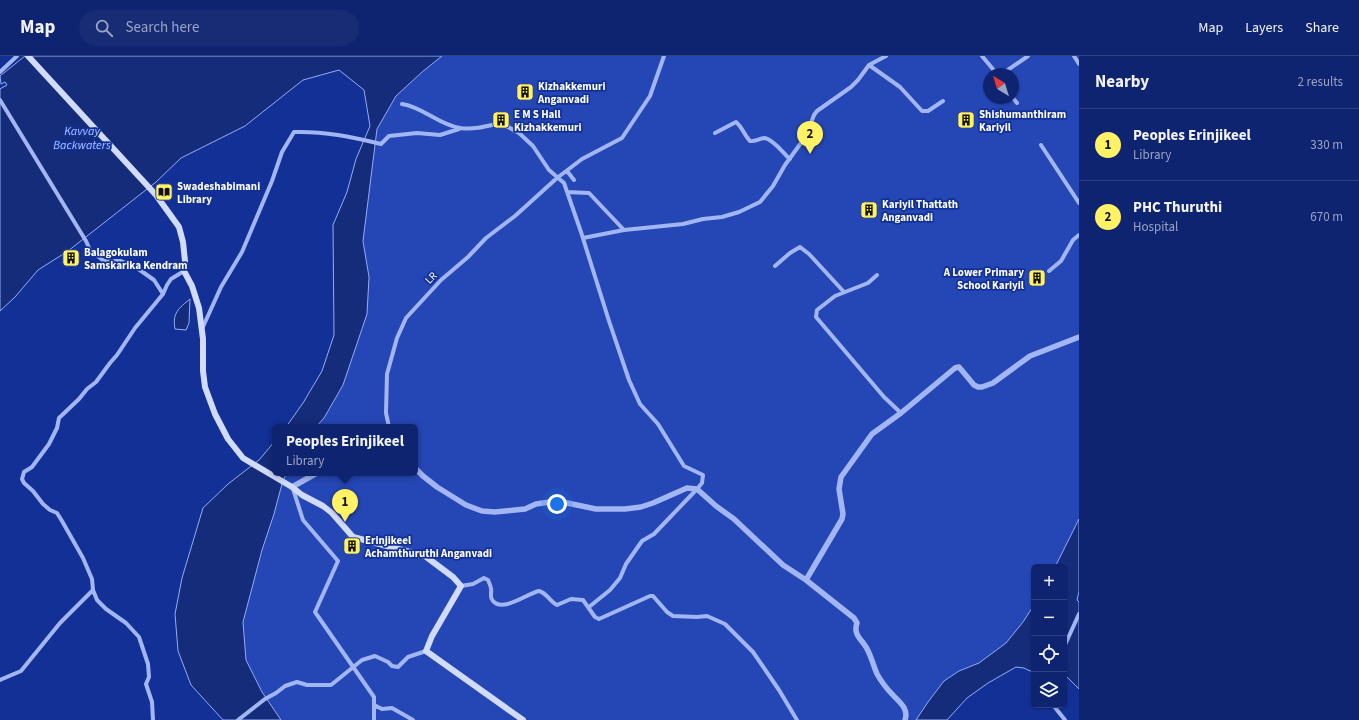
<!DOCTYPE html>
<meta charset="utf-8">
<style>
:root{--surface:#0e2470;--page:#172c75;--text:#f1f3f6;--muted:#9ba4c3;--line:#2e4183;--accent:#fff264}
body{margin:0;font-family:"Source Sans 3",sans-serif;background:var(--page);color:var(--text)}
.controls{position:absolute;right:12px;bottom:12px;display:grid;overflow:hidden;border-radius:6px;box-shadow:0 1px 3px #0004}
.controls button{width:36px;height:36px;display:grid;place-items:center;padding:0;border:0;border-bottom:1px solid var(--line);background:var(--surface);color:var(--text);font:20px sans-serif}
.compass{position:absolute;left:983px;top:12px;width:36px;height:36px;border-radius:50%;background:var(--surface);box-shadow:0 1px 3px #0004;rotate:322deg}
.you{position:absolute;left:557px;top:448px;width:14px;height:14px;margin:-10px;border:3px solid #fff;border-radius:50%;background:#1a73e8;box-shadow:0 0 0 6px #1a73e833}
.badge{display:grid;place-items:center;width:26px;height:26px;border-radius:50%;background:var(--accent);color:#111;font-size:13px;font-weight:700}
.pin{position:absolute;translate:-50% -33px;filter:drop-shadow(0 1px 2px #0008)}
.pin::after{content:'';position:absolute;top:21px;width:14px;height:12px;background:inherit;clip-path:polygon(0 0,100% 0,50% 100%)}
.popup{position:absolute;left:272px;top:368px;width:146px;height:52px;box-sizing:border-box;display:grid;place-content:center;border-radius:6px;background:var(--surface);filter:drop-shadow(0 1px 3px #0005);font-size:13px;white-space:nowrap;color:var(--muted)}
.popup b{font-size:15px;color:var(--text)}
.popup::after{content:'';position:absolute;left:50%;top:100%;margin-left:-8px;border:8px solid transparent;border-top-color:var(--surface)}
.list{margin:0;padding:0;list-style:none}
h2{display:flex;justify-content:space-between;align-items:center;height:52px;margin:0;padding:0 16px;font-size:17px}
h2 small{font-size:13px;font-weight:400;color:var(--muted)}
.list li{display:grid;grid-template-columns:26px 1fr auto;gap:12px;align-items:center;box-sizing:border-box;height:72px;padding:0 16px;border-top:1px solid var(--line)}
.list b{display:block;font-size:15px;white-space:nowrap}
.list p{margin:0;font-size:13px;white-space:nowrap;color:var(--muted)}
.list em{font-size:13px;font-style:normal;color:var(--muted)}
.icon{flex:none;width:22px;height:22px;fill:none;stroke:currentColor;stroke-width:2;stroke-linecap:round;stroke-linejoin:round}
.map{position:relative;flex:none;width:1079px;height:664px;overflow:hidden}
header{display:flex;align-items:center;gap:24px;box-sizing:border-box;height:56px;padding:0 20px;background:var(--surface);border-bottom:1px solid var(--line)}
header strong{font-size:19px}
nav{display:flex;gap:22px;margin-inline-start:auto;font-size:14px}
.search{width:280px;height:36px;background:var(--page);display:flex;align-items:center;gap:10px;box-sizing:border-box;padding:0 14px;border-radius:22px;color:var(--muted);font-size:15px}
main{display:flex}
aside{flex:1;background:var(--surface)}
.map>svg:first-child{display:block}
</style>
<header>
<strong>Map</strong>
<div class="search"><svg class="icon" aria-label="search" viewBox="0 0 24 24"><circle cx="10" cy="10" r="6"/><path d="M15 15l6 6"/></svg>Search here</div>
<nav><a>Map</a><a>Layers</a><a>Share</a></nav>
</header>
<main>
<div class="map">
<svg width="1079" height="664" viewBox="0 0 1079 664">
<rect width="100%" height="100%" fill="#123096"/>
<path fill="#2547b5" fill-rule="evenodd" d="M442,0H1079V463L1055,511H1034V549L1023,566L1006,587L979,608L959,615L944,625L928,646L916,664H281L262,636L246,604L243,566L262,494L274,458L283,424L287,417H415V371H316L324,362L343,329L369,221L363,185L377,73L396,40L422,16ZM989,18H1013V42H989Z"/>
<path fill="#152c7a" stroke="#94adf6" d="M25,0H442L422,16L396,40L377,73L363,185L369,221L367,258L343,329L324,362L316,371H286L303,347L322,315L334,279L333,169L347,136L356,103L370,70L364,34L339,14L303,24L245,70L181,102L156,126L68,195L38,214L15,241L0,255V33L7,29L5,26L1,28L0,20Z
M190,243L189,267L186,274L175,273C172,257 179,252 190,243Z
M275,385V417H287L283,424L274,458L262,494L243,566L246,604L262,636L281,664H223L191,629L178,595L175,558L182,522L203,452L228,428L259,404Z
M1079,463V536L1077,544L1079,546V633L1064,618V511H1055Z
M1034,549V614L1030,615L1024,612L1016,611L988,627L967,642L947,664H916L928,646L944,625L959,615L979,607L1006,587L1023,566Z"/>
<g fill="none" stroke-linecap="round" stroke-linejoin="round">
<path stroke="#a2b6f3" stroke-width="4" d="M982,0L997,18
M1074,0L1079,8
M869,9L900,31L922,55H928L943,45
M0,16L17,0
M1002,18L1028,0
M1013,42L1017,47
M0,44L86,185L90,194L104,205H121L137,212L154,224L163,238
M402,48C423,51 439,69 460,72C474,74 488,70 501,67L519,77L533,90L549,114L564,127L581,176L609,265L629,324L640,348L658,368L684,410L703,419L702,427L697,433L654,478L642,485L626,508L620,522L610,534L589,551
M715,77L736,66C743,72 744,79 750,85C755,86 760,82 765,82C774,84 783,97 790,103
M1041,89L1079,147
M567,115L574,124
M567,136L589,137L624,174
M583,182L624,174L683,168L703,163L722,161L739,156L760,146L773,130L785,109L806,80L814,59L817,55L851,31L858,24L869,9L886,0
M775,210L790,197L800,191L809,198L844,236
M1049,215L1061,205L1073,184L1079,179
M877,219L868,227L835,240L817,254L816,261L884,341L901,357
M202,273L221,231L242,196L272,125L282,96L294,76C324,75 352,81 381,88L389,80L417,77L440,79L459,73
M389,371L386,357L387,318L397,282L406,262L441,224L468,201L486,182L515,160L557,122L582,103L622,82L650,40L664,0
M293,433L303,464L338,505L315,556L374,641V664
M461,530L473,528L484,522L488,524C489,527 491,530 491,533C492,537 489,541 493,545C503,557 528,537 539,535C547,537 550,546 557,549L571,543L583,544L595,561L599,563L650,540H653L667,556L673,560L697,561L707,560L725,568L753,596L779,634L797,664
M1064,591L1079,558
M0,624L21,615L60,567L93,534
M374,649L382,653L392,652L413,664
M1053,649L1065,664
M153,664L152,646L146,628L149,621L148,608L139,581L126,567L106,553L97,544L93,534L92,523L83,502L62,465L57,457L50,454L43,448L33,435L24,427L22,423L24,416L32,411L49,388L57,372L59,362L79,343L87,333L96,326L110,307L117,299L135,272L163,238L167,229L171,223L184,215
M238,664L265,643L276,637L285,630L297,626L307,629H331L362,604L375,600L388,606L392,610L398,611L408,601L426,595"/>
<path stroke="#a2b6f3" stroke-width="5.5" d="M415,412L423,420L437,431L466,449L482,455L495,456L525,453L536,448L550,446L567,447L596,453H625L641,451L653,447L687,432L697,433L716,450L734,463L783,509L806,524L854,562L857,567C853,578 861,583 866,591C871,599 873,609 877,618C881,625 886,632 892,638C899,646 909,652 905,664
M292,431L317,417
M806,524L842,463L843,458L839,433L841,421L872,378L901,357L955,312L959,311L974,329L978,331H982L993,327L1030,300L1079,281"/>
<path stroke="#d1dbfd" stroke-width="6" d="M28,0L156,139L179,171L183,186L185,205L184,215L192,230L199,252L203,283V315L205,331L215,358L228,383L243,402L292,431L302,439L323,450L332,457L353,481L425,500L453,521L461,530L432,580L426,595L523,664"/>
</g>
<defs>
<symbol id="building-square" viewBox="-11 -11 22 22"><rect x="-9" y="-9" width="18" height="18" rx="4" fill="#fff264" stroke="#123096"/><path d="M-4-6H4V6H1V3H-1V6H-4ZM-2.5-4.3h1.7v1.8h-1.7ZM.8-4.3h1.7v1.8H.8ZM-2.5-1h1.7V.8h-1.7ZM.8-1h1.7V.8H.8Z" fill="#111"/></symbol>
<symbol id="library-square" viewBox="-11 -11 22 22"><rect x="-9" y="-9" width="18" height="18" rx="4" fill="#fff264" stroke="#123096"/><path d="M-6-4Q-3-5.5-.7-3.5V5Q-3 3-6 4ZM6-4Q3-5.5 .7-3.5V5Q3 3 6 4Z" fill="#111"/></symbol>
</defs>
<g fill-rule="evenodd">
<use href="#building-square" x="515" y="26" width="20" height="20"/>
<use href="#building-square" x="491" y="54" width="20" height="20"/>
<use href="#building-square" x="956" y="54" width="20" height="20"/>
<use href="#library-square" x="154" y="126" width="20" height="20"/>
<use href="#building-square" x="859" y="144" width="20" height="20"/>
<use href="#building-square" x="61" y="192" width="20" height="20"/>
<use href="#building-square" x="1027" y="212" width="20" height="20"/>
<use href="#building-square" x="342" y="480" width="20" height="20"/>
</g>
<g text-anchor="middle" dominant-baseline="central" stroke-width="3.5" stroke-linejoin="round" paint-order="stroke">
<g font-size="11" font-weight="bold" fill="#fff" stroke="#123096" text-anchor="start">
<text x="538" y="30">Kizhakkemuri<tspan x="538" dy="13">Anganvadi</tspan></text>
<text x="514" y="58">E M S Hall<tspan x="514" dy="13">Kizhakkemuri</tspan></text>
<text x="979" y="58">Shishumanthiram<tspan x="979" dy="13">Kariyil</tspan></text>
<text x="177" y="130">Swadeshabimani<tspan x="177" dy="13">Library</tspan></text>
<text x="882" y="148">Kariyil Thattath<tspan x="882" dy="13">Anganvadi</tspan></text>
<text x="84" y="196">Balagokulam<tspan x="84" dy="13">Samskarika Kendram</tspan></text>
<text x="1024" y="216" text-anchor="end">A Lower Primary<tspan x="1024" dy="13">School Kariyil</tspan></text>
<text x="365" y="484">Erinjikeel<tspan x="365" dy="13">Achamthuruthi Anganvadi</tspan></text>
</g>
<g font-size="11" fill="#fff" stroke="#123096">
<text transform="translate(431 222) rotate(-46)">LR</text>
</g>
<g font-size="12" font-style="italic" fill="#aec1fa" stroke="#123096">
<text x="82" y="75">Kavvay<tspan x="82" dy="14">Backwaters</tspan></text>
</g>
</g>
</svg>
<div class="controls">
<button>+</button>
<button>−</button>
<button><svg class="icon" aria-label="locate" viewBox="0 0 24 24"><circle cx="12" cy="12" r="6"/><path d="M12 2v4M12 18v4M2 12h4M18 12h4"/></svg></button>
<button><svg class="icon" aria-label="layers" viewBox="0 0 24 24"><path d="M12 4l9 5-9 5-9-5zM3 14l9 5 9-5"/></svg></button>
</div>
<svg class="compass" viewBox="-18 -18 36 36"><path d="M0-13l5 13h-10z" fill="#e53935"/><path d="M0 13l5-13h-10z" fill="#9ba4c3"/></svg>
<div class="you"></div>
<div class="pin badge" style="left:345px;top:466px">1</div>
<div class="popup"><b>Peoples Erinjikeel</b>Library</div>
<div class="pin badge" style="left:810px;top:98px">2</div>
</div>
<aside>
<h2>Nearby<small>2 results</small></h2>
<ul class="list">
<li><span class="badge">1</span><div><b>Peoples Erinjikeel</b><p>Library</p></div><em>330 m</em></li>
<li><span class="badge">2</span><div><b>PHC Thuruthi</b><p>Hospital</p></div><em>670 m</em></li>
</ul>
</aside>
</main>
